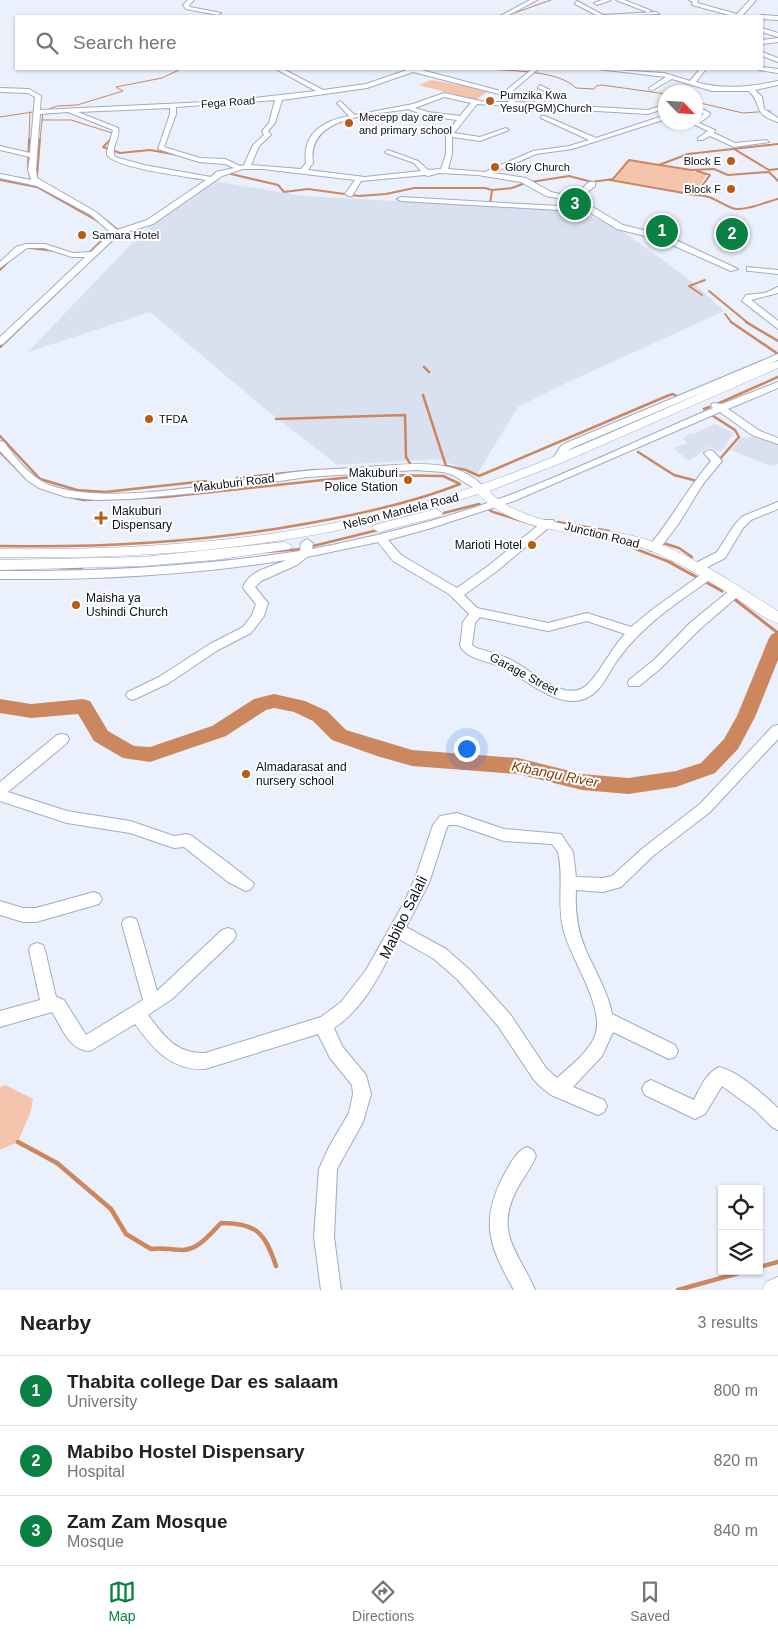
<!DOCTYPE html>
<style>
:root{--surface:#fff;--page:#f6f6f6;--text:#222;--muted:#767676;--line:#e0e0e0;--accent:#0b8043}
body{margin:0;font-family:Helvetica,sans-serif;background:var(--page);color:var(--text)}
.controls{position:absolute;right:15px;bottom:15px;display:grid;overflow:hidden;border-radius:0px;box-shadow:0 1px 4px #0004}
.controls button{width:45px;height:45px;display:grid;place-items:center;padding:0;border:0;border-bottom:1px solid var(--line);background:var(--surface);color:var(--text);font:25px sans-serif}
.compass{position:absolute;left:658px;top:85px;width:45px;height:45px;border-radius:50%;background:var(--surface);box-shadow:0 1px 4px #0004;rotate:115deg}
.you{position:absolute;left:466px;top:748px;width:18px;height:18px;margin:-12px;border:4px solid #fff;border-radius:50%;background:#1a73e8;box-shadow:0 0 0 8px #1a73e833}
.badge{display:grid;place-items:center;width:32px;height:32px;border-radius:50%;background:var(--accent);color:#fff;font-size:16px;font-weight:700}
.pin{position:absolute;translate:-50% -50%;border:2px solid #fff;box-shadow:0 1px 5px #0006}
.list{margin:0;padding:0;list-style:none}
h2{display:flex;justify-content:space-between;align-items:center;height:65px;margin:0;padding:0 20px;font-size:21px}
h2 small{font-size:16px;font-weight:400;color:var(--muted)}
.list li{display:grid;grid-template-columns:32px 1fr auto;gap:15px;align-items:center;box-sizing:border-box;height:70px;padding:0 20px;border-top:1px solid var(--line)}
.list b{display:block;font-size:19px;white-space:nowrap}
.list p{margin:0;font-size:16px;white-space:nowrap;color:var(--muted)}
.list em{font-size:16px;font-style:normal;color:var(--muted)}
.icon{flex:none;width:28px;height:28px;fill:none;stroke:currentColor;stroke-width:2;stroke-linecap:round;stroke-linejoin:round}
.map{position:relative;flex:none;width:778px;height:1290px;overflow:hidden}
.search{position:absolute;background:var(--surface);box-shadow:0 1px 4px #0004;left:15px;right:15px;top:15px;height:55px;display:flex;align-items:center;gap:12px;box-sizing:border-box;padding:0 18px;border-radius:0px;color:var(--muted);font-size:19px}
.sheet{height:275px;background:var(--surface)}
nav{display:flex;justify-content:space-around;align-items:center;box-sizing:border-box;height:70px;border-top:1px solid var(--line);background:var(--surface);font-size:14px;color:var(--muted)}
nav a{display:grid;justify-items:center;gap:2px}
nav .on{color:var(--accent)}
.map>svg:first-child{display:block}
</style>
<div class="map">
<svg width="778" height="1290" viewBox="0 0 778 1290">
<rect width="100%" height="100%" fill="#eaf0fc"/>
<path fill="#d9e0ef" d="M213,181L303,196L565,210L585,214L618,228L690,280L724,311L566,383L518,407L477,474L439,459L337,465L263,407L150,312L28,352L135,240L150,226Z
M715,424L734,433L721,452L704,445L708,448L689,461L673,448L688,443L683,439L690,433L693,434Z
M763,436L778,442V464L770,466L731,450L741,438Z"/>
<path fill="#f4c5ac" d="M431,80L483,89L488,91L476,100L419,85Z
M629,160L707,174L695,194L614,180Z
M5,1085L33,1099L31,1111L18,1142L0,1150V1087Z"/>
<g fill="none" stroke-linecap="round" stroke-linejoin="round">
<path stroke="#cd875e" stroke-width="1" d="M506,16L551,0
M486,69C511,71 558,70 576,88L594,89L596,86L602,85L666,94
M743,69H753
M769,71L778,73
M696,102L743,113L771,111
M0,117L46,110L57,106L77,105L123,91L116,87L162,78L181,69
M42,120H71L112,133L110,140
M29,140L30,112
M40,140L43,111"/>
<path stroke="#cd875e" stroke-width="2" d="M29,139L28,166L31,182
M111,139L103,147L120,153L150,150L178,155
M734,149L769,170L778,169
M660,165L691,170L714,169L728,175L769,172L778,181
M232,169L231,174L278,185L284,192L308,189L359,196L386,194L414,188H485L492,190L490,204
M37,176L40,139
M0,180L37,187L101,223
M610,180L695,195C713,195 716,202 732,208C744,212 765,202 778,199
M531,182L569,176L592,182L613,179L629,160L659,165L688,154L778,144
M492,190L512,188L525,183
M696,194L710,175L697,171
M100,216L121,232
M29,248L55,251
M103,249L115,238
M87,255L110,232L109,228
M0,270L10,260
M709,291L748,323
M702,295L689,286L705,280
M725,314L732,323
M25,323L61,289"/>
<path stroke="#cd875e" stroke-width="2.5" d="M731,322L778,354
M746,322L778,341
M0,347L26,322
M424,367L429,372
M423,395L446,466L466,470L479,476L667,396L673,394L679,397
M717,404L778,377
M704,409L709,407
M710,414L735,430L739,437L719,460
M276,419L405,415L406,457L411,465
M0,436L40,479L77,490L105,492L206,481
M0,452L25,477
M638,452L674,475L697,481
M237,478L316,470
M440,514L479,504L493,512L535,525
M558,522L609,531
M610,539L672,563
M660,542L679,548L692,557
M0,546C104,548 207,542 310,523C361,514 412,503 460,484L443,476L370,475L165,497L83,500L70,497
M313,546L378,530
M265,552L302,549"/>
<path stroke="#cd875e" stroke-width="3" d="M669,562L722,591
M61,568H82
M733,598L778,633"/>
<path stroke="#cd875e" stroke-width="4.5" d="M18,1142L57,1163L111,1209L126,1234L151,1249C162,1247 171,1250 183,1250C199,1249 210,1234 221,1223C257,1223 265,1233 276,1266
M759,1267L778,1262
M678,1290L746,1271"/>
<path fill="#cd875e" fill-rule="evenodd" d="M778,632V660L755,717L738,749L715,773L676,787L628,794L582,790L518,774L412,766L377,756L332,740L313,721L294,712L274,708L266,710L226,736L150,762L123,758L94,741L78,714L31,718L0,713V699L31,704L83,699L90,701L108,731L134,746L150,747L212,726L254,699L274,694L305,701L327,711L346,730L412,750L518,758L582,774L628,778L676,771L701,763L724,739L737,716L769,638L772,634Z"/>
<defs>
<path id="minor" d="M188,0H194L189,5L190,7L221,13L218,15L186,9L183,5Z
M530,0H537L507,16H500Z
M602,0H611L597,5L594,3Z
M616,0H624L652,11L647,12Z
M689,0H698L697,3L737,14L750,0H756L742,16H733L692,5L693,2Z
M577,1L603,15L656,12L659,14L598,16L575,4Z
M762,15L778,16V20L762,19L760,16Z
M762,28L778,33V37L762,32Z
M778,38V42L762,44V40Z
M762,52L778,58V62L762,56Z
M762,67L778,69V73L759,70Z
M276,69H283L323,90L366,84L410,69H418L504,92L532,69H538L509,94L514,98L515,102L533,103L547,92L538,88L540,85L554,92L541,104L648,110L666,104V108L648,114L477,104L454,133L480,137L506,128L509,130L480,141L452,137V154L448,169L485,172L533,151L569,146L589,140L541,118V116H545L596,138L666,115V119L572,149L536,154L493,173L526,178L551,192L573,197L589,182H595V186L579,199L623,225L667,236L738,269L731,271L661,240L617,229L574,203L559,210L401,201L397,199L401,197L558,206L567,200L546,196L521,182L478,175L439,173L428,176L425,175L361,181L352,196H349L345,194L355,180L263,169H243L222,176L153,224L118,235L3,344L0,345V337L85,257H72L44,248H27L0,268V262L16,247L26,244H45L73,253L91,252L111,233L91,215L37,186L0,178V174L31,180L28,169L30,157L0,150V146L30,153L35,97L28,93L0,92V88L29,89L41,96L40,110L228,101L316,91ZM413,72L503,95L509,100V102H485L444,93L413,104L355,115L340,101L337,103L349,116C322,121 302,134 306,163L301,169L251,165L259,146L271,135L268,131L275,123L282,100L367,88ZM444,97L471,103L460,116L428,112L415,108ZM275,100L269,123L262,131L264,135L253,145L244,165L240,166L225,159L200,158L164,147L176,114V107ZM170,108V114L158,149L199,162L225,164L234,168L216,172L211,177L144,165L115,157C110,147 121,138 118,128L78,112ZM408,109L427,116L457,120L446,134V154L441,169L428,170L418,161L388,150L385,152L386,153L414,163L421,171L365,177L308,170L313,163C306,115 374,115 408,109ZM68,112L113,130L107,151V155C118,169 185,176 206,180L147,220L117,230L96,212L37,178L36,169L40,114Z
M598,69L664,73L690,81L700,69H706L696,82C723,90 750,87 778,81V85L755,90L762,97L764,109L778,118V122C752,114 763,105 749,91H712L672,79L651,91L649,88L666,77Z
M699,107L710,113L709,116L699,123L715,130L714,133L735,143L766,140L769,142L734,147L710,136L702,140H698V138L708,131L689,122H696V119L704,114L696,109Z
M747,267L778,270V274L750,271H747Z
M778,287V293L751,300L778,321V329L742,301L746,295L765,293Z
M778,354V360L574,447L569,450L561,462L557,463L552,460L561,446L566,443Z
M778,382V388L728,409L760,431L778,438V444L752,435L720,412L514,501L428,529L388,540L401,555L457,588L488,566L545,520H553L555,522L553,524L497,571L464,595L477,608L548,623L587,613L631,627L653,609L703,573H711L713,576L711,579C678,602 643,625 619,658C606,675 600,699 575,701C552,702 528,682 510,671C495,661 469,662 460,646L463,622L469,614L449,594L393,561L378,542L307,557L297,565L261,581L255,587L268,603L264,616L251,633L218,650L169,683L133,700L128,698L126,695L128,692L159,677L210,644L243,627L252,615L256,604L243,588C247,571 272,567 286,560C191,575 96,580 0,579V571C101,572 200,566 300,551L301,543L307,539L313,543L312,549C378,536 443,520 507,496C577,470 644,437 713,408L711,405L713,403L722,404ZM480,617L548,631L587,621L625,634C610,650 601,671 588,684C566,706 530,668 509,659C499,654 487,651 476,648L472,645L475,623Z
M0,441L4,442C15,457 29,476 47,484C105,508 231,481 295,472C319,469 343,469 367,467C405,465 458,455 485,489L480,492L453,475L443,472L416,470L307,477L205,492L131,499L96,500L66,497L39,488L27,480L0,451Z
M709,450L713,451L722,461L703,484L679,523L658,551H650L648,548L650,545C672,518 688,488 711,461L704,453Z
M778,502V509L751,520L743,528L725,558L700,571H692L690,568L692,565L717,552L735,524L743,516Z
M733,590L737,591L739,594L737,597L700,629L660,669L639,686H629L628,683L629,680L654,660L691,622L729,591Z
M778,725V739L710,812L653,856L621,887L603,892L576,890C575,910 577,929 585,948C594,970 608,991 612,1014L675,1045L678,1051L675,1057L669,1059L613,1032L602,1056L573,1087L604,1100L607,1106L604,1112L598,1115L551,1095L542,1088L534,1080L498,1026L458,980L434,959L399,939C380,972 367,1006 334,1028L342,1046L366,1075L371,1094L363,1122L337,1169L334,1237L341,1290H321L314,1237L319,1169L329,1147L349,1113L353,1094L352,1085L330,1058L318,1034L205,1069C172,1071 153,1049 135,1024L90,1051C69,1051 62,1027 52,1012L0,1027V1011L40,1000L29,950L31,945L37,943L43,945L45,950L56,997L64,1000L86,1035L143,1000L122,924L124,919L130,917L136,919L138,924L157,991L222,930L228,928L234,930L236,935L234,940L172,999L148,1015C164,1036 176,1054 205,1053L321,1017L341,1002L366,970L405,901L417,873L433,825L440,816L457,813L504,829L561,834L573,852L576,877L603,878L612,876L643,848L700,804L773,726ZM449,825H457L504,841L552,844L558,852C564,877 557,903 563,928C569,957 606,1007 595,1036C588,1053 570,1066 557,1078L546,1068L510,1014L470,970L446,949L406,927L429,883L447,827Z
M62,734L67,735L69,739L67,743L8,792L67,811L130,821L174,836L187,834L192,836C201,843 251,879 254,884L251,889L246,891L228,882L184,847L174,848L130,833L67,823L0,801V782L57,735Z
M94,892L99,894L102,899L99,904L36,922H23L0,915V901L23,908H36Z
M719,1067C738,1071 764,1095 778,1108V1130L772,1127L755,1110L722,1086L705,1114L695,1119L645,1095L642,1089L645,1083L651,1080L694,1100C700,1088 706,1073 719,1067Z
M527,1147L533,1150L536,1156C531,1169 521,1180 515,1193C495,1235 520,1254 535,1290H514C489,1246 479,1221 505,1173C511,1163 516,1151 527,1147Z"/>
<path id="major" d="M778,361V368L561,463L489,491C525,530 602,524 651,541C697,557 737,586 778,611V623C763,619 749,606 736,598C705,578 673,558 638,546C587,530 517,536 478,494C318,545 167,560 0,557V549C176,551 351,535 516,472C575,449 633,423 692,397C719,385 749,368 778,361Z
M436,509L443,513L441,516L379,532L372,528L374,525Z
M285,542L292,546L290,549L214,560L143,566L0,570V560L143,557Z
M778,1277V1290H762L766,1282Z"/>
</defs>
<use href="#minor" stroke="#9fabc8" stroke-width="2"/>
<use href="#major" stroke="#9fabc8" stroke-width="1"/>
<use href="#minor" fill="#fff" fill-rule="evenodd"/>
<use href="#major" fill="#fff" fill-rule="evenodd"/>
</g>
<g fill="#ba5b14" stroke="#fff" stroke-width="2">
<circle cx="490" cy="101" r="5"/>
<circle cx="349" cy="123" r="5"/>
<circle cx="731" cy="161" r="5"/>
<circle cx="495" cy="167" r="5"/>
<circle cx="731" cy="189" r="5"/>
<circle cx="82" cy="235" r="5"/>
<circle cx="149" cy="419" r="5"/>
<circle cx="408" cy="480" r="5"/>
<path d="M98.5 510.5h5v5h5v5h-5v5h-5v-5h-5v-5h5z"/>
<circle cx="532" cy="545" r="5"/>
<circle cx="76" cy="605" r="5"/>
<circle cx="246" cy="774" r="5"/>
</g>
<g text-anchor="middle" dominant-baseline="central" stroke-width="4" stroke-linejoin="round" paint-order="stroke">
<g font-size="11" fill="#0b0f19" stroke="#fff" text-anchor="start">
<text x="500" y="95">Pumzika Kwa<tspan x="500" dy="13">Yesu(PGM)Church</tspan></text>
<text x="359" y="117">Mecepp day care<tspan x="359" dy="13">and primary school</tspan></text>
<text x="721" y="161" text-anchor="end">Block E</text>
<text x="505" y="167">Glory Church</text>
<text x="721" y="189" text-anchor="end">Block F</text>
<text x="92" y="235">Samara Hotel</text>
<text x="159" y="419">TFDA</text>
</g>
<g font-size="11" fill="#0b0f19" stroke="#fff">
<text transform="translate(228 102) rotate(-4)">Fega Road</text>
</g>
<g font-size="12" fill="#0b0f19" stroke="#fff" text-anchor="start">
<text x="398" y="473" text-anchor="end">Makuburi<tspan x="398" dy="14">Police Station</tspan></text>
<text x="112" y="511">Makuburi<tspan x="112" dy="14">Dispensary</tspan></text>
<text x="522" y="545" text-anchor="end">Marioti Hotel</text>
<text x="86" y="598">Maisha ya<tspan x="86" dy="14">Ushindi Church</tspan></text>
<text x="256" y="767">Almadarasat and<tspan x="256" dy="14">nursery school</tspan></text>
</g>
<g font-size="12" fill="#0b0f19" stroke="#fff">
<text transform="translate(234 483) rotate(-7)">Makuburi Road</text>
<text transform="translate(401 511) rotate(-14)">Nelson Mandela Road</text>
<text transform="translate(602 535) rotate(14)">Junction Road</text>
<text transform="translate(524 674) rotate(28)">Garage Street</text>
</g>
<g font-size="14" font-style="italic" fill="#7e3d0f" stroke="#fff">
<text transform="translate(555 774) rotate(11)">Kibangu River</text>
</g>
<g font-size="15" fill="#0b0f19" stroke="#fff">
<text transform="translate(403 917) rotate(-64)">Mabibo Salali</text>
</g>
</g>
</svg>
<div class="controls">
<button><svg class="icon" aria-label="locate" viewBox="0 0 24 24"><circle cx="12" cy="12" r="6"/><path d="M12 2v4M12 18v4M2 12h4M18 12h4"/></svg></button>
<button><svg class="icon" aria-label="layers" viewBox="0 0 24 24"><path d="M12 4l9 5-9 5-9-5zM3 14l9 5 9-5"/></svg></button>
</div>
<svg class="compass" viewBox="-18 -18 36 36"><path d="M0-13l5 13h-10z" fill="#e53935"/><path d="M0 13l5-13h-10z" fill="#767676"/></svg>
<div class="you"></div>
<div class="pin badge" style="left:662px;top:231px">1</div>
<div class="pin badge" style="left:732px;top:234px">2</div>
<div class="pin badge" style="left:575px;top:204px">3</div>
<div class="search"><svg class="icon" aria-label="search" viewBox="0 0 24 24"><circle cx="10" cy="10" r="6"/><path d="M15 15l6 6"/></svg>Search here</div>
</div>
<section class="sheet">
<h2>Nearby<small>3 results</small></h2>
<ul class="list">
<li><span class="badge">1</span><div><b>Thabita college Dar es salaam</b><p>University</p></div><em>800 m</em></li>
<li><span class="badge">2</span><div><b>Mabibo Hostel Dispensary</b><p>Hospital</p></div><em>820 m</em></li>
<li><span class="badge">3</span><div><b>Zam Zam Mosque</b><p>Mosque</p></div><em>840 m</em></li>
</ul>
</section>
<nav>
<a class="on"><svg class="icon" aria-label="map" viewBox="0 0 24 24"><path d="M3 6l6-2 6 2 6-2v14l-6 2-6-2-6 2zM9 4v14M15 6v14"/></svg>Map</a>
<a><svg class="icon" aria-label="directions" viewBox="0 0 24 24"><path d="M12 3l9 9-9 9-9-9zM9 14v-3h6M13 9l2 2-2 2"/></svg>Directions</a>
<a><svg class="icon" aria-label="saved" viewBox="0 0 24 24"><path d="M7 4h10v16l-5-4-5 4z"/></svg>Saved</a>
</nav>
